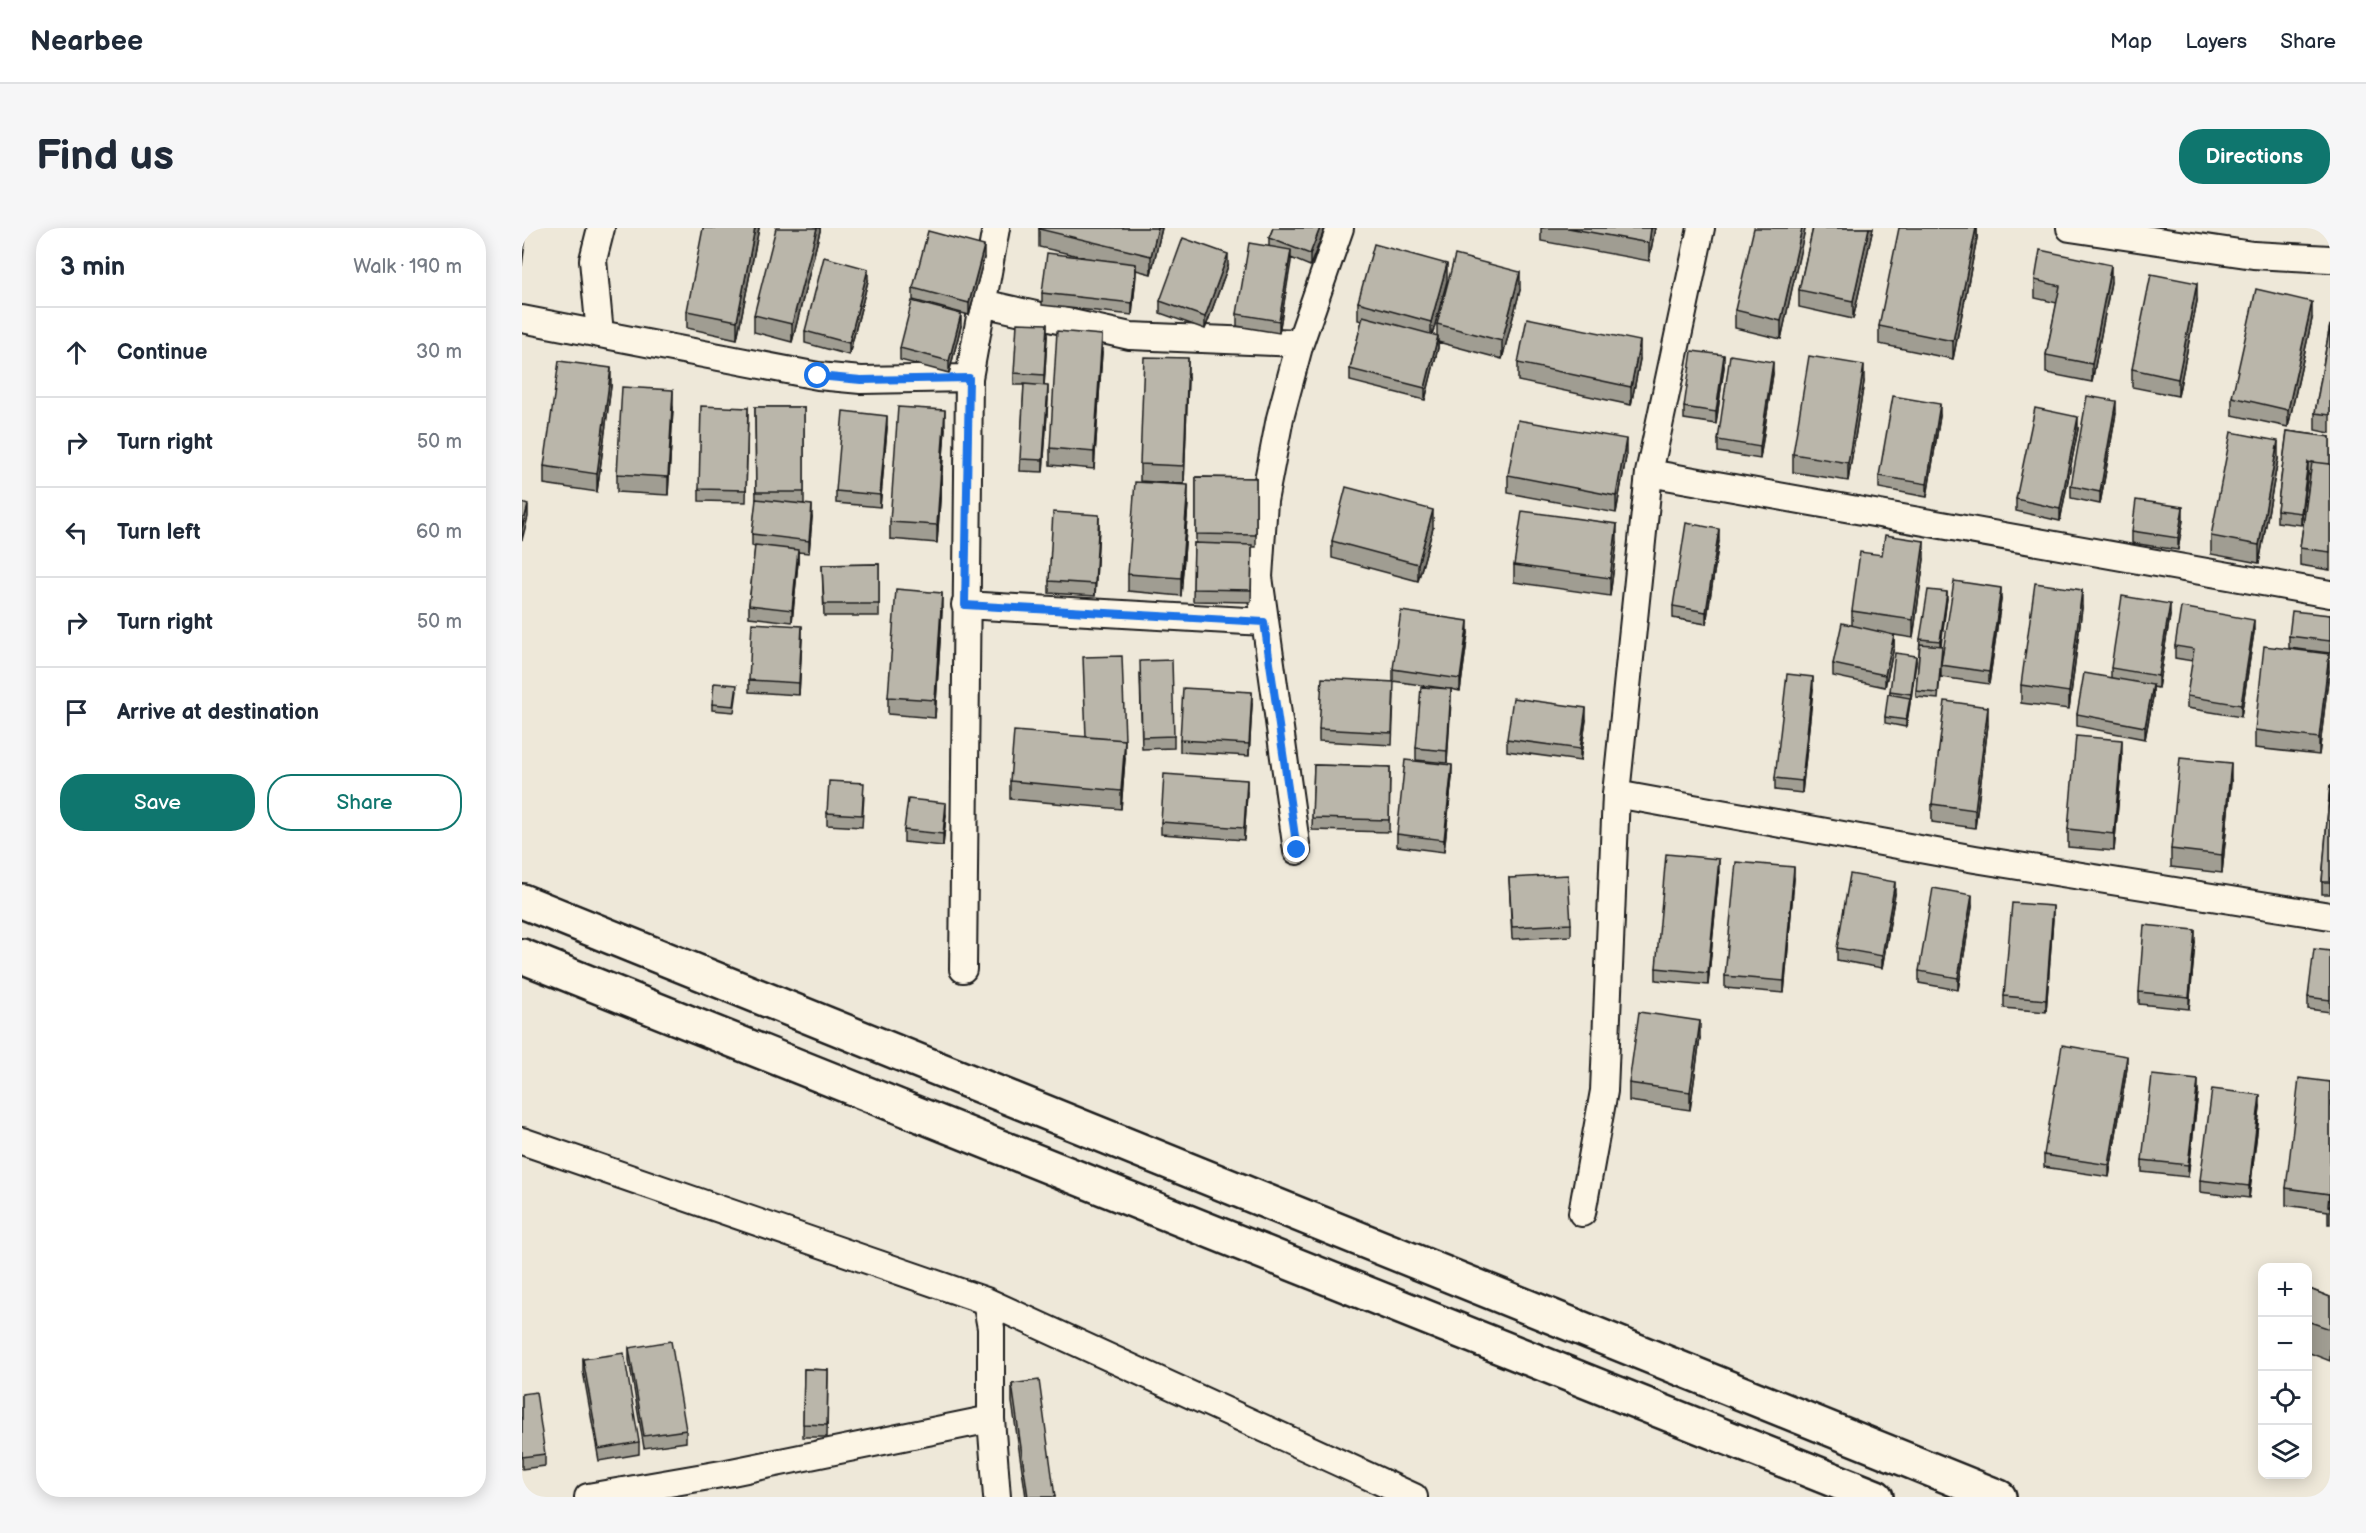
<!DOCTYPE html>
<meta charset="utf-8">
<style>
:root{--surface:#fff;--page:#f6f6f7;--text:#1f2937;--muted:#747a83;--line:#e0e1e3;--accent:#0f766e}
body{margin:0;font-family:"Balsamiq Sans",sans-serif;background:var(--page);color:var(--text)}
.controls{position:absolute;right:18px;bottom:18px;display:grid;overflow:hidden;border-radius:12px;box-shadow:0 3px 15px #0003}
.controls button{width:54px;height:54px;display:grid;place-items:center;padding:0;border:0;border-bottom:2px solid var(--line);background:var(--surface);color:var(--text);font:30px sans-serif}
.stop{position:absolute;width:18px;height:18px;margin:-14px;border:4px solid #1a73e8;border-radius:50%;background:#fff}
.stop.end{background:#1a73e8;border-color:#fff;box-shadow:0 2px 6px #0008}
.list{margin:0;padding:0;list-style:none}
h2{display:flex;justify-content:space-between;align-items:center;height:78px;margin:0;padding:0 24px;font-size:26px}
h2 small{font-size:20px;font-weight:400;color:var(--muted)}
.list li{display:grid;grid-template-columns:39px 1fr auto;gap:18px;align-items:center;box-sizing:border-box;height:90px;padding:0 24px;border-top:2px solid var(--line)}
.list b{display:block;font-size:22px;white-space:nowrap}
.list em{font-size:20px;font-style:normal;color:var(--muted)}
.actions{display:flex;gap:12px;padding:18px 24px}
.actions a{flex:1;padding:14px 0;border:2px solid var(--accent);border-radius:24px;text-align:center;font-size:21px;color:var(--accent)}
.actions .main{background:var(--accent);color:#fff}
.icon{flex:none;width:33px;height:33px;fill:none;stroke:currentColor;stroke-width:2;stroke-linecap:round;stroke-linejoin:round}
.map{position:relative;flex:none;width:1808px;height:1269px;overflow:hidden;border-radius:24px}
header{display:flex;align-items:center;gap:36px;box-sizing:border-box;height:84px;padding:0 30px;background:var(--surface);border-bottom:2px solid var(--line)}
header strong{font-size:28px}
nav{display:flex;gap:33px;margin-inline-start:auto;font-size:21px}
.intro{display:flex;align-items:center;justify-content:space-between;box-sizing:border-box;height:144px;padding:0 36px}
h1{margin:0;font-size:42px}
.button{padding:15px 27px;border-radius:24px;background:var(--accent);color:#fff;font-size:21px;font-weight:700}
main{display:flex;gap:36px;padding:0 36px}
aside{flex:1;background:var(--surface);border-radius:24px;box-shadow:0 3px 15px #0003}
.map>svg:first-child{display:block}
</style>
<header>
<strong>Nearbee</strong>
<nav><a>Map</a><a>Layers</a><a>Share</a></nav>
</header>
<div class="intro"><h1>Find us</h1><a class="button">Directions</a></div>
<main>
<aside>
<h2>3 min<small>Walk · 190 m</small></h2>
<ul class="list">
<li><svg class="icon" aria-label="ahead" viewBox="0 0 24 24"><path d="M12 20V5M6 11l6-6 6 6"/></svg><div><b>Continue</b></div><em>30 m</em></li>
<li><svg class="icon" aria-label="right" viewBox="0 0 24 24"><path d="M7 20v-9h11M14 6l5 5-5 5"/></svg><div><b>Turn right</b></div><em>50 m</em></li>
<li><svg class="icon" aria-label="left" viewBox="0 0 24 24"><path d="M17 20v-9H6M10 6l-5 5 5 5"/></svg><div><b>Turn left</b></div><em>60 m</em></li>
<li><svg class="icon" aria-label="right" viewBox="0 0 24 24"><path d="M7 20v-9h11M14 6l5 5-5 5"/></svg><div><b>Turn right</b></div><em>50 m</em></li>
<li><svg class="icon" aria-label="arrive" viewBox="0 0 24 24"><path d="M6 21V4h12l-3 4 3 4H6"/></svg><div><b>Arrive at destination</b></div></li>
</ul>
<div class="actions"><a class="main">Save</a><a>Share</a></div>
</aside>
<div class="map">
<svg width="1808" height="1269" viewBox="0 0 1808 1269">
<rect width="100%" height="100%" fill="#eee8d9"/>
<filter id="ink" filterUnits="userSpaceOnUse"><feTurbulence type="fractalNoise" baseFrequency=".0167" numOctaves="2"/><feDisplacementMap in="SourceGraphic" scale="12" xChannelSelector="R" yChannelSelector="G"/><feConvolveMatrix kernelMatrix="1 2 1 2 8 2 1 2 1" color-interpolation-filters="sRGB"/></filter>
<g filter="url(#ink)">
<g fill="none" stroke-linecap="round" stroke-linejoin="round">
<defs>
<path id="street" d="M1548,0L1731,27L1808,31
M460,75L608,108L778,115
M0,91L296,148L339,152L447,150
M78,106L71,32L79,0
M1127,245L1808,366
M443,377L742,394
M1094,566L1453,631L1808,688
M775,623L737,349L742,273L758,190L778,115L818,0
M441,741L447,150L474,0
M0,913L464,1073L892,1269
M1060,985L1082,863L1094,566L1127,245L1179,0
M464,1073L469,1100V1191L475,1269
M66,1269L205,1245L469,1191"/>
<path id="highway" d="M0,673L1477,1269
M0,728L1354,1269"/>
</defs>
<use href="#street" stroke="#1c1c1c" stroke-width="30"/>
<use href="#highway" stroke="#1c1c1c" stroke-width="38"/>
<use href="#street" stroke="#fcf5e5" stroke-width="26"/>
<use href="#highway" stroke="#fcf5e5" stroke-width="33"/>
</g>
<path fill="#a09d92" stroke="#1c1c1c" stroke-width="1.5" d="M237,0L215,111L165,100V83Z
M298,0V3L270,114L232,104V87Z
M517,0H640L629,46L614,42L610,87L520,77V65L561,29L517,19Z
M751,0H803L788,38L769,30L757,105L715,98V86L747,19V10Z
M1019,0H1133L1127,33L1019,13Z
M1283,0L1259,111L1213,100V82Z
M1291,0H1351L1331,91L1277,79V62Z
M1455,0V10L1431,131L1357,116V98Z
M462,30L447,87L391,72V60Z
M706,38L683,101L638,85V73Z
M1513,52L1589,54L1570,154L1524,145V127L1535,75L1513,70Z
M346,53L327,127L283,115V103Z
M925,53L910,107L915,108V96L998,62L980,131L916,114V120L903,172L828,153V141L840,93L836,92V74Z
M1675,73L1656,168L1610,159V141Z
M1790,91L1766,199L1710,187V169Z
M1808,97V205L1793,202V185Z
M439,98L427,145L378,132V120Z
M525,108L522,158L526,170L521,244L498,243L502,157H492V145Z
M580,124L572,241L528,237V220Z
M1118,131L1109,177L996,153V135Z
M1202,139L1194,196L1162,191V179Z
M1251,146L1238,231L1196,224V212Z
M666,148L662,256L618,253V236Z
M1342,154L1326,253L1271,244V226Z
M89,158L75,264L22,256V238Z
M233,179H282V276H278L290,289L287,325L276,324V334L270,394L227,389V377L233,319L230,318V306L234,276Z
M151,180L146,267L95,264V246Z
M226,180L224,274L177,273V261Z
M1594,185L1578,276L1549,270V258Z
M1418,188L1405,269L1357,260V248Z
M365,200L358,279L314,275V263Z
M423,200L415,315L368,311V294Z
M1556,201L1538,293L1494,283V271Z
M1765,203L1808,209V342L1778,337V320L1788,247L1786,246L1779,297L1755,294V282Z
M1104,229L1094,285L986,265V247Z
M1756,231L1737,335L1689,326V308Z
M674,249L734,250V319H730L729,374L671,373L672,315H674Z
M666,275L659,368L606,363V346Z
M1661,292L1656,322L1610,315V303Z
M577,299L573,368L527,365V353Z
M911,300L896,353L810,330V313Z
M1197,313L1184,396L1151,390V378Z
M1095,314L1088,368L992,354V337Z
M1360,327L1402,331L1391,410L1372,407V419L1363,459L1311,448V436L1330,397V383Z
M357,336V388H302L300,337Z
M1425,370L1419,418L1420,424L1416,471L1394,469L1398,411Z
M1479,372L1467,456L1419,449V437Z
M1560,380L1547,481L1499,475V457Z
M420,382L413,490L366,486V469Z
M1808,387V425L1767,420V408Z
M1648,388L1636,460L1631,459V469L1623,511L1555,498V486L1589,450V440Z
M1732,404L1719,489L1665,480V468L1671,433L1653,430V418Z
M946,405L938,463L929,461L925,535L894,532V520L921,460L871,453V441Z
M280,410L277,467L227,464V452Z
M1394,434L1384,499L1363,495V489L1368,463Z
M1807,443L1797,527L1733,520V502Z
M618,445L652,508V520L620,521Z
M1291,461L1280,565L1253,562V550Z
M215,463L212,484L190,482V476Z
M872,466L870,517L797,513V501Z
M730,476L727,528L658,524V512Z
M1064,492L1058,533L985,523V511Z
M1466,497L1453,600L1410,594V576Z
M603,530L599,581L488,571V553Z
M1600,530L1592,623L1546,619V601Z
M792,537L868,539L867,604L790,602Z
M930,549L922,624L875,618V606Z
M1709,553L1700,645L1649,639V621Z
M1808,557V666H1800V654Z
M725,564L722,612L639,606V594Z
M342,567L340,599L305,597V585Z
M424,587L421,618L382,614V602Z
M1197,643L1186,757L1134,752V740Z
M987,650L1049,696V708L990,711Z
M1272,651L1262,765L1203,760V748Z
M1373,666L1360,740L1315,732V720Z
M1450,679L1436,762L1397,755V743Z
M1531,690L1524,784L1482,780V768Z
M1673,714L1667,781L1617,776V764Z
M1808,723V784L1786,781V769Z
M1178,810L1168,882L1107,873V855Z
M1605,840L1587,949L1522,939V927Z
M1808,854V996H1806V983L1764,977V960Z
M1676,864L1666,949L1620,944V932Z
M1738,879L1727,970L1678,964V952Z
M1785,1060L1808,1069V1133L1785,1124Z
M107,1120L164,1202V1214L122,1220L107,1132Z
M61,1131L117,1214V1226L77,1233L61,1143Z
M282,1141L306,1142L305,1209H281Z
M490,1156L533,1269H504L490,1174Z
M0,1166L23,1226V1238L0,1241Z"/>
<path fill="#827f77" stroke="#1c1c1c" stroke-width="1.5" d="M3,0H5L0,38V21Z
M233,0H237L215,111V93Z
M295,0H298V3L270,114V96Z
M636,0H640L629,46V28Z
M798,0H803L788,38V26Z
M1129,0H1133L1127,33V15Z
M1280,0H1283V2L1259,111V93Z
M1347,0H1351L1331,91V73Z
M1454,0H1455V10L1431,131V113Z
M462,18V30L447,87V75Z
M769,22V34L757,105V93Z
M706,26V38L683,101V89Z
M614,36V48L610,87V75Z
M925,36V53L909,111V94Z
M1589,37V54L1570,154V136Z
M346,41V53L327,127V115Z
M998,44V62L980,131V113Z
M1675,55V73L1656,168V151Z
M1790,74V91L1766,199V182Z
M439,86V98L427,145V133Z
M525,96V108L522,159V147Z
M580,107V124L572,241V224Z
M916,108V120L903,172V160Z
M1118,113V131L1109,177V159Z
M1202,127V139L1194,196V184Z
M666,130V148L662,256V238Z
M1251,134V146L1238,231V219Z
M1342,137V154L1326,253V235Z
M89,140V158L75,264V246Z
M526,158V170L521,244V232Z
M151,162V180L146,267V249Z
M1594,173V185L1578,276V264Z
M1418,176V188L1405,269V256Z
M423,182V200L415,315V297Z
M365,188V200L358,279V267Z
M1556,189V201L1538,293V281Z
M1104,211V229L1094,285V268Z
M1756,213V231L1737,335V317Z
M1786,234V246L1779,297V285Z
M666,257V275L659,368V350Z
M6,277V289L0,312V300Z
M290,277V289L287,325V313Z
M1661,279V292L1656,322V310Z
M911,282V300L896,353V336Z
M577,287V299L573,368V356Z
M1095,296V314L1088,368V350Z
M1197,301V313L1184,396V384Z
M1402,313V331L1391,410V392Z
M276,322V334L270,394V382Z
M1479,360V372L1467,456V444Z
M1560,362V380L1547,481V464Z
M1425,364V370L1418,419V413Z
M420,365V382L413,490V472Z
M1648,376V388L1636,460V448Z
M1732,392V404L1719,489V477Z
M946,393V405L938,463V451Z
M280,398V410L277,467V455Z
M1372,407V419L1363,459V447Z
M1807,426V443L1797,527V510Z
M1394,428V434L1389,472V466Z
M1291,449V461L1280,565V553Z
M1631,457V469L1623,511V499Z
M929,461V473L925,535V523Z
M730,464V476L727,528V516Z
M1388,470V476L1384,499V492Z
M1466,479V497L1453,600V582Z
M1064,480V492L1058,533V521Z
M603,512V530L599,581V563Z
M1600,512V530L1592,623V606Z
M1709,535V553L1700,645V627Z
M930,537V549L922,624V612Z
M725,552V564L722,612V600Z
M424,575V587L421,618V606Z
M1197,631V643L1186,757V745Z
M1272,639V651L1262,765V753Z
M1373,654V666L1360,740V728Z
M1450,667V679L1436,762V750Z
M1531,678V690L1524,784V772Z
M1673,702V714L1667,781V769Z
M1178,793V810L1168,882V864Z
M1605,828V840L1587,949V937Z
M1676,852V864L1666,949V937Z
M1738,867V879L1727,970V958Z"/>
<path fill="#bab6aa" stroke="#1c1c1c" stroke-width="1.5" d="M0,0H3L0,21Z
M181,0H233L215,93L165,83Z
M254,0H295L270,96L232,87Z
M517,0H636L629,28L517,1Z
M751,0H798L788,26L747,10Z
M1046,0H1129L1127,15Z
M1232,0H1280L1259,93L1213,82Z
M1291,0H1347L1331,73L1277,62Z
M1377,0H1454L1431,113L1357,98Z
M406,3L462,18L447,75L391,60Z
M661,10L706,26L683,89L638,73Z
M727,15L769,22L757,93L715,86Z
M852,16L925,36L909,94L836,74Z
M1518,22L1589,37L1570,136L1524,127L1538,58L1513,52Z
M525,25L614,36L610,75L520,65Z
M933,27L998,44L980,113L915,96Z
M302,29L346,41L327,115L283,103Z
M1629,46L1675,55L1656,151L1610,141Z
M1734,61L1790,74L1766,182L1710,169Z
M390,73L439,86L427,133L378,120Z
M841,88L916,108L903,160L828,141Z
M1005,90L1118,113L1109,159L996,135Z
M495,95L525,96L522,147L492,145Z
M1808,97V187L1793,185Z
M535,103L580,107L572,224L528,220Z
M1170,123L1202,127L1194,184L1162,179Z
M1208,127L1251,134L1238,219L1196,212Z
M1287,128L1342,137L1326,235L1271,226Z
M622,129L666,130L662,238L618,236Z
M37,133L89,140L75,246L22,238Z
M502,156L526,158L521,232L498,231Z
M100,159L151,162L146,249L95,246Z
M1371,168L1418,176L1405,256L1357,248Z
M1565,168L1594,173L1578,264L1549,258Z
M179,178L226,180L224,262L177,261Z
M233,179H282V264H234Z
M376,179L423,182L415,297L368,294Z
M1513,180L1556,189L1538,281L1494,271Z
M321,183L365,188L358,267L314,263Z
M996,192L1104,211L1094,268L986,247Z
M1765,203L1808,209V236L1790,234V235L1786,234L1779,285L1755,282Z
M1709,204L1756,213L1737,317L1689,308Z
M1790,234L1808,236V324L1778,320Z
M674,249L734,250V307L674,306Z
M613,254L666,257L659,350L606,346Z
M824,259L911,282L896,336L810,313Z
M234,271L290,277L287,313L230,306Z
M1614,272L1661,279L1656,310L1610,303Z
M0,275L6,277L0,300Z
M1000,283L1095,296L1088,350L992,337Z
M531,284L577,287L573,356L527,353Z
M1164,295L1197,301L1184,384L1151,378Z
M1363,307L1402,313L1391,392L1330,383L1338,324L1360,327Z
M672,315L730,317L729,362L671,361Z
M233,317L276,322L270,382L227,377Z
M357,336V376H302L300,337Z
M1432,353L1479,360L1467,444L1419,437Z
M1513,355L1560,362L1547,464L1499,457Z
M374,361L420,365L413,472L366,469Z
M1406,362L1425,364L1418,413L1398,411Z
M1600,368L1648,376L1636,448L1589,440Z
M1659,379L1732,392L1719,477L1665,468L1672,421L1653,418Z
M879,383L946,393L938,451L871,441Z
M1770,383L1808,387V413L1767,408Z
M230,395L280,398L277,455L227,452Z
M1320,395L1372,407L1363,447L1311,436Z
M1398,416L1420,418L1416,465L1394,463Z
M1742,418L1807,426L1797,510L1733,502Z
M1373,425L1394,428L1389,466L1368,463Z
M600,428L603,512L564,509L561,429Z
M650,432L652,508L620,509L618,433Z
M1562,445L1631,457L1623,499L1555,486Z
M1265,446L1291,449L1280,553L1253,550Z
M800,450L872,454L870,505L797,501Z
M192,455L215,457L212,478L190,476Z
M899,459L929,461L925,523L894,520Z
M661,460L730,464L727,516L658,512Z
M1366,466L1388,470L1384,492L1363,489Z
M991,470L1064,480L1058,521L985,511Z
M1423,473L1466,479L1453,582L1410,576Z
M492,503L603,512L599,563L488,553Z
M1554,508L1600,512L1592,606L1546,601Z
M1658,530L1709,535L1700,627L1649,621Z
M883,532L930,537L922,612L875,606Z
M792,537L868,539L867,592L790,590Z
M642,546L725,552L722,600L639,594Z
M307,553L342,555L340,587L305,585Z
M1808,557V654H1800Z
M386,571L424,575L421,606L382,602Z
M1144,626L1197,631L1186,745L1134,740Z
M1214,634L1272,639L1262,753L1203,748Z
M1328,646L1373,654L1360,728L1315,720Z
M1046,647L1049,696L990,699L987,650Z
M1411,660L1450,667L1436,750L1397,743Z
M1490,675L1531,678L1524,772L1482,768Z
M1622,697L1673,702L1667,769L1617,764Z
M1792,721L1808,723V772L1786,769Z
M1117,784L1178,793L1168,864L1107,855Z
M1540,817L1605,828L1587,937L1522,927Z
M1630,847L1676,852L1666,937L1620,932Z
M1777,850L1808,854V979L1806,978L1807,966L1764,960Z
M1690,861L1738,867L1727,958L1678,952Z
M1785,1060L1808,1069V1101L1785,1093Z
M149,1113L164,1202L122,1208L107,1120Z
M102,1125L117,1214L77,1221L61,1131Z
M282,1141L306,1142L305,1197L281,1196Z
M517,1152L533,1269H506L490,1156Z
M14,1164L23,1226L0,1229V1166Z"/>
</g>
<g fill="none" stroke-linecap="round" stroke-linejoin="round" filter="url(#ink)">
<path stroke="#1a73e8" stroke-width="8" d="M296,148L339,152L447,150L443,377L742,394L775,622"/>
</g>
</svg>
<div class="controls">
<button>+</button>
<button>−</button>
<button><svg class="icon" aria-label="locate" viewBox="0 0 24 24"><circle cx="12" cy="12" r="6"/><path d="M12 2v4M12 18v4M2 12h4M18 12h4"/></svg></button>
<button><svg class="icon" aria-label="layers" viewBox="0 0 24 24"><path d="M12 4l9 5-9 5-9-5zM3 14l9 5 9-5"/></svg></button>
</div>
<div class="stop" style="left:296px;top:148px"></div>
<div class="stop end" style="left:775px;top:622px"></div>
</div>
</main>
